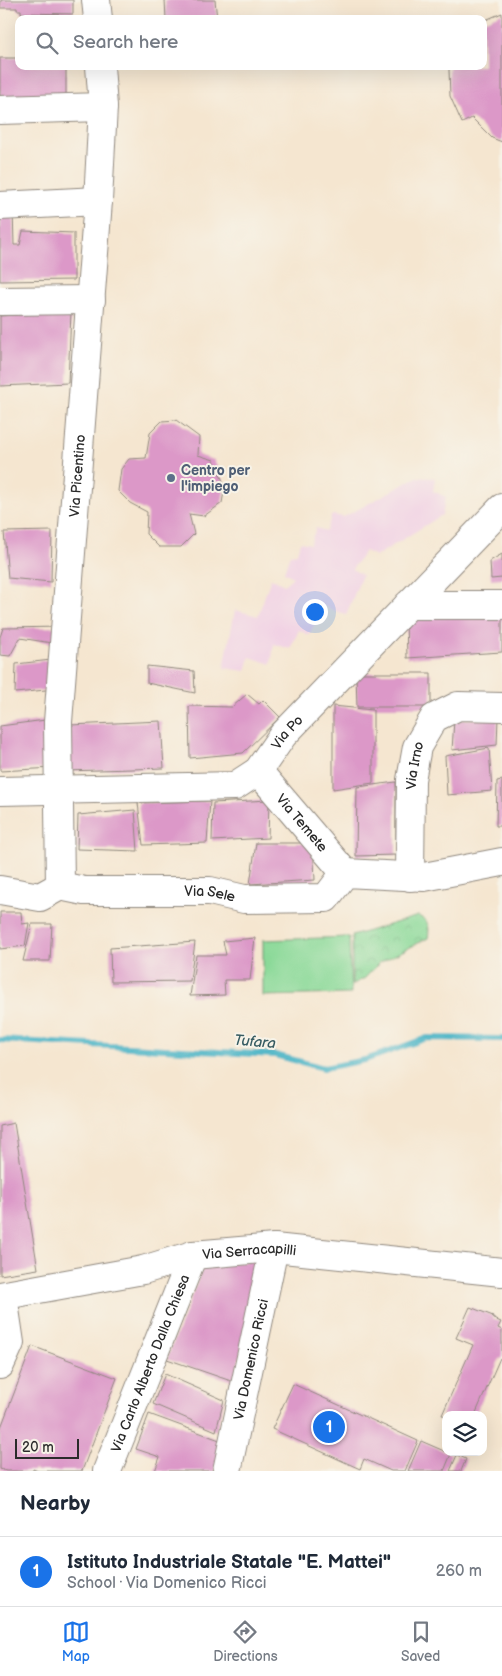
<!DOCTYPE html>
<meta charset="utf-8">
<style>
:root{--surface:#fff;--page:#f6f6f7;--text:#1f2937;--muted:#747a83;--line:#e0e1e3;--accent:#1a73e8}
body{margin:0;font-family:"Balsamiq Sans",sans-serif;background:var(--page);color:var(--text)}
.controls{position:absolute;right:15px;bottom:15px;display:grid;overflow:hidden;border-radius:10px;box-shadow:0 5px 20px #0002}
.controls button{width:45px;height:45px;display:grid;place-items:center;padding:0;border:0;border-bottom:1px solid var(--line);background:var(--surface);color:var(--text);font:25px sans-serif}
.scale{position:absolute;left:15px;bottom:12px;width:64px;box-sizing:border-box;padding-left:5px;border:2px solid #2b2b2b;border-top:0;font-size:14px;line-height:18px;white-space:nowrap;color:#2b2b2b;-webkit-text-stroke:4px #f7f3e8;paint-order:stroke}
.you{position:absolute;left:314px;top:611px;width:18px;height:18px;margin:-12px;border:4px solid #fff;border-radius:50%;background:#1a73e8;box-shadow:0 0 0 8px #1a73e833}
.badge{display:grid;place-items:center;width:32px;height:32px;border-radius:50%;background:var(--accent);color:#fff;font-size:16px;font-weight:700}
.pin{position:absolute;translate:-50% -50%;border:2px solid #fff;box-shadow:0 1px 5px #0006}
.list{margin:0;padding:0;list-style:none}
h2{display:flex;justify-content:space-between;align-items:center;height:65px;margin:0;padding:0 20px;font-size:21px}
h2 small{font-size:16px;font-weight:400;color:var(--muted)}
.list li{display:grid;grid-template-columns:32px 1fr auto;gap:15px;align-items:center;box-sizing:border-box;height:70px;padding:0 20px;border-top:1px solid var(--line)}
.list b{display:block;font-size:19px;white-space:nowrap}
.list p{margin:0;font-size:16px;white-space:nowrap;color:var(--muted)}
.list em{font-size:16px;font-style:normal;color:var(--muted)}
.icon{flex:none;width:28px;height:28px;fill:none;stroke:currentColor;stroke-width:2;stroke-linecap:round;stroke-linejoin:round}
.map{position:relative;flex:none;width:502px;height:1471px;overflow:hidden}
.search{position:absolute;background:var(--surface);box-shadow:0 5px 20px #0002;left:15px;right:15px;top:15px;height:55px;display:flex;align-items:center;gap:12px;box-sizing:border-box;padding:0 18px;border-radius:10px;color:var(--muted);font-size:19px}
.sheet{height:135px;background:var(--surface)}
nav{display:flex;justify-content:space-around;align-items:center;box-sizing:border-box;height:70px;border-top:1px solid var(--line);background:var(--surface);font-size:14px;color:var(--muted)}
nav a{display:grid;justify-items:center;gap:2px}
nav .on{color:var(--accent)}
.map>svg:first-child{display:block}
</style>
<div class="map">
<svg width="502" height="1471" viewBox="0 0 502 1471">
<defs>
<pattern id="park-crowns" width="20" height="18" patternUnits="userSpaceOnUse" patternTransform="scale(1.25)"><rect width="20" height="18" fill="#8ad998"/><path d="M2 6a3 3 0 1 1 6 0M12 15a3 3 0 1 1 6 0" fill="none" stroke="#77ba83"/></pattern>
</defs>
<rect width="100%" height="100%" fill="#f7f3e8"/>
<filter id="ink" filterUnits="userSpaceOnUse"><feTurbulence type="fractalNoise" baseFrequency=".02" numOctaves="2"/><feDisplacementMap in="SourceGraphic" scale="10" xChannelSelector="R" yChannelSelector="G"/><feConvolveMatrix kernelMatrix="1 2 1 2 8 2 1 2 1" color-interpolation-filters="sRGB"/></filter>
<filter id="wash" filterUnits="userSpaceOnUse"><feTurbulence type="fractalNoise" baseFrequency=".0096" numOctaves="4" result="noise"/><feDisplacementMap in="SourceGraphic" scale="20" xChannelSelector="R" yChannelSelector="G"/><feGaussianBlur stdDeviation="1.12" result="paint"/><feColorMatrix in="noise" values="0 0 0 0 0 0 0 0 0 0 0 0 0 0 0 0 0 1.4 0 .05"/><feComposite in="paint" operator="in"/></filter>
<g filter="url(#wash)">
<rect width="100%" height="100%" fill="#f5e6d0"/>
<path fill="#f1d0e4" d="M417,477L435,478L433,491L446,497L442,515L376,556L365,551L352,569L362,575L346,615L323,606L309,635L299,630L290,649L274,644L271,664L250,657L246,671L224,668L235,610L258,616L271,578L284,585L293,577L284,572L290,554L297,553L300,542L310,544L316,528L326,531L332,515L344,517Z"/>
<path fill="url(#park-crowns)" stroke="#5a8262" d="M418,916C429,921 430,926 428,938L379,963L365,978L352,985V936Z"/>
<path fill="#8ad998" stroke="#5a8262" d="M349,937L351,994L263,996V940Z"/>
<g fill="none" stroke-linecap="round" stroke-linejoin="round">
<path stroke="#49b4c6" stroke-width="6" d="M0,1040L275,1055L324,1068L365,1060L427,1038L502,1039"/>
</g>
<g id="blocks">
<path fill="#dc98c8" d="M1,0H73V14L21,13V10H17V8H0Z
M165,0H215L217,19H166Z
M502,13V142L492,138L472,118L462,123L450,96L449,70L450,66H483V21Z
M0,58H19V66H66V98H0Z
M13,209L14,245H20L23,231L74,233V280L0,281V210Z
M71,312L68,383L0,386V316Z
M176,420L199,437L198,455L214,460L225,486L222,503L204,516L189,514L194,534L181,547H159L146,534L147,512L130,503L118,491L121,469L129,459L146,458L150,433L162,421Z
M52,531L51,582L8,578L4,532Z
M502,554V578L491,579L490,561Z
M502,613V652L407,658L406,619Z
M62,627L56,689L15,693L16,664L51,660L52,643L20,638L10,656L0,655V637L3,628Z
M147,666L194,671L195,693L147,683Z
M356,673H431V707H357Z
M247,694L259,704L263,700L280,717L243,753L190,758L189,706L232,707Z
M333,706L373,710V783L333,789Z
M498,718L497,745L452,750L454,720Z
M53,719V768L0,771V726Z
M161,721L164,768L66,771L70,725Z
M489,748L492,791L447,795L445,756Z
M502,780V826H496L497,781Z
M396,782V855L356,856L357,787Z
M269,800L268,838L212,841L213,803Z
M210,801L207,843L143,845L138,803Z
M135,810L138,851L77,849L78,815Z
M256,843H313L315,880L250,884Z
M0,912H21L22,924L29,923L25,946L0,949Z
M32,924H52L50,961H23Z
M255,938L250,980H224L225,995L190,996L196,955H226L223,941Z
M195,942L190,981L111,982L110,948Z
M14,1123L38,1269L0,1275V1126Z
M256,1260L261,1266L234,1382L167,1359L203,1267Z
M470,1307L493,1316L492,1318L501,1322L498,1328L502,1330V1359L500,1358L475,1415L446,1416L442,1415L473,1345L456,1338Z
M32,1346L117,1378L82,1471H38L33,1469V1471H6L0,1469V1430Z
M165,1374L224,1400L216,1431L153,1404Z
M293,1384L418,1441L405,1471H391L364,1459L360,1469L272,1429Z
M149,1414L225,1442L214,1471H155L160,1457L136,1449Z
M421,1441L451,1454L444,1471H408Z
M457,1455L466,1459L461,1471H450Z"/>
</g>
</g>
<g filter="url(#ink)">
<use href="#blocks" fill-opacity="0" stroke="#90887e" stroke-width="1"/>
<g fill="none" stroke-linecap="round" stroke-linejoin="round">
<defs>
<g id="minor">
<path d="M96,0L98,19"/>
<path d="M0,110L103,107"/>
<path d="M0,206L98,201"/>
<path d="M0,301L91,300"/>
<path d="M408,605H502"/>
<path id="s1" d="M258,771L345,873"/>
<path id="s2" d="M0,791L235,786L258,771L283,735L502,508"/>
<path id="s3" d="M410,877L411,780L417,747L434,718L458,706L502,707"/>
<path id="s4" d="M60,886L58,722L98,201L103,107L100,66"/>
<path id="s5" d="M0,890L40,897L60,886L84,891H210L244,899L326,898L345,873L424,877L502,862"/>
<path id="s6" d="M0,1296L143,1270L193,1255L274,1248L502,1272"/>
<path d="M0,1365L10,1343L3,1296"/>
<path id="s7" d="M107,1471L193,1255"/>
<path id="s8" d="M227,1471L274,1248"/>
</g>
</defs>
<use href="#minor" stroke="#90887e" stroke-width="30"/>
<use href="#minor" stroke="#fff" stroke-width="28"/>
</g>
</g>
<circle fill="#5c6f8a" stroke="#f7f3e8" stroke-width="2" cx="171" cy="478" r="5"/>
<g text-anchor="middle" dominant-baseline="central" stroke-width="4" stroke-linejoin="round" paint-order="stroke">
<g font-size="14" font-weight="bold" fill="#4e5e75" stroke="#f7f3e8" text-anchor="start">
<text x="181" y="470">Centro per<tspan x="181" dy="16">l'impiego</tspan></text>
</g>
<g font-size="14" fill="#2b2b2b" stroke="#f7f3e8">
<text stroke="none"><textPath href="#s4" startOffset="411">Via Picentino</textPath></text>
<text stroke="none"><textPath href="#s2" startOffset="311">Via Po</textPath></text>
<text stroke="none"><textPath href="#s3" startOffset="112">Via Irno</textPath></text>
<text stroke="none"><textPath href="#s1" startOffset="68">Via Temete</textPath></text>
<text stroke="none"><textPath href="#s5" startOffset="214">Via Sele</textPath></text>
<text stroke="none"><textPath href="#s6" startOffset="254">Via Serracapilli</textPath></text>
<text stroke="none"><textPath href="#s8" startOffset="114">Via Domenico Ricci</textPath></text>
<text stroke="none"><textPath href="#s7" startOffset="116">Via Carlo Alberto Dalla Chiesa</textPath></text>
</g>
<g font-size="15" font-style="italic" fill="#365b61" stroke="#f7f3e8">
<text transform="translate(255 1042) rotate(5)">Tufara</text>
</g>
</g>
</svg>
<div class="controls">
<button><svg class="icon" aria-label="layers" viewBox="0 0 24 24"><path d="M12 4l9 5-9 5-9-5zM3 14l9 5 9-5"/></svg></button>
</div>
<div class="scale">20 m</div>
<div class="you"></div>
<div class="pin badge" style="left:329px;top:1427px">1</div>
<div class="search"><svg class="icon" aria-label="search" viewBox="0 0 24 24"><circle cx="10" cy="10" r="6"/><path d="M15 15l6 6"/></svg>Search here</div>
</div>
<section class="sheet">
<h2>Nearby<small></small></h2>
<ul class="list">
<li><span class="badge">1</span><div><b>Istituto Industriale Statale &quot;E. Mattei&quot;</b><p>School · Via Domenico Ricci</p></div><em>260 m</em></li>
</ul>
</section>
<nav>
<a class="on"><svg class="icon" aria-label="map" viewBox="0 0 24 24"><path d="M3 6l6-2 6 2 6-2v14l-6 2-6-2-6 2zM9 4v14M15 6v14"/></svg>Map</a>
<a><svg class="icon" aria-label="directions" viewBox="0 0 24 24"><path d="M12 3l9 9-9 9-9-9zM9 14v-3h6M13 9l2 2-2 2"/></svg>Directions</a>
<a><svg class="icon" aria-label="saved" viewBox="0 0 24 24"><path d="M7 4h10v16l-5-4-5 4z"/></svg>Saved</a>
</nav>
